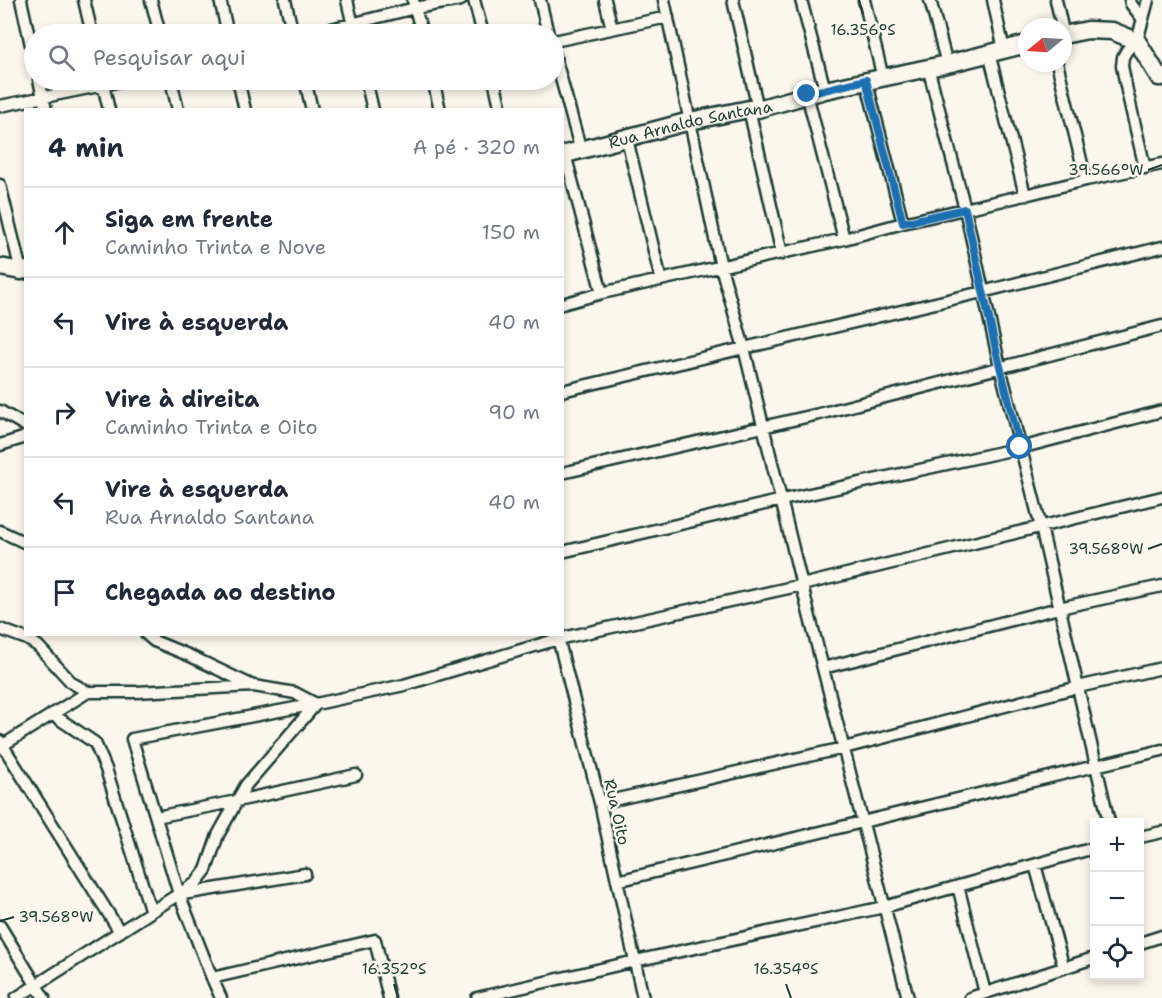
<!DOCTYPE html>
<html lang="pt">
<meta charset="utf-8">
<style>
:root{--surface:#fff;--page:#f2f2f3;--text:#1f2937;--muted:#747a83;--line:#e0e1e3}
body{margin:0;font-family:"Shantell Sans",sans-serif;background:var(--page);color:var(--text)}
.controls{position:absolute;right:18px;bottom:18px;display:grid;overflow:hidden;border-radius:0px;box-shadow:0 3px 9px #0003}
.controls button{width:54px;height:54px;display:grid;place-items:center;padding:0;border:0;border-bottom:2px solid var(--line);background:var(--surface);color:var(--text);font:30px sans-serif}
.compass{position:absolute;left:1018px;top:18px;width:54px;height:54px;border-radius:50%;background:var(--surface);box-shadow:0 3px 9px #0003;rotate:252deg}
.stop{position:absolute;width:18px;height:18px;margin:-14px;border:4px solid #1f6fb2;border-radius:50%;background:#fff}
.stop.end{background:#1f6fb2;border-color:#fff;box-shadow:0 2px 6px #0008}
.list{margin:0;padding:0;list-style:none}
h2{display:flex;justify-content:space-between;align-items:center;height:78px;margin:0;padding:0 24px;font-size:26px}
h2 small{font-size:20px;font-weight:400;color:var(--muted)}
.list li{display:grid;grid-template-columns:39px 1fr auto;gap:18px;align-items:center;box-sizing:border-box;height:90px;padding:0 24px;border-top:2px solid var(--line)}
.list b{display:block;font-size:22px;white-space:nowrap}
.list p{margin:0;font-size:20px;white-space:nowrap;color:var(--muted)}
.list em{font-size:20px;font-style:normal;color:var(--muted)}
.icon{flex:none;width:33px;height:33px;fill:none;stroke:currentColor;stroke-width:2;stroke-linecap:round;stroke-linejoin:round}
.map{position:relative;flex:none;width:1162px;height:998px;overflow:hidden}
.search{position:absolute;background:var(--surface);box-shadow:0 3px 9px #0003;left:24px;top:24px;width:540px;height:66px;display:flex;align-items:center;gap:15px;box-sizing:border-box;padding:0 21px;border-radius:33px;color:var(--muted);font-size:22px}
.panel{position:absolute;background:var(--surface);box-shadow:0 3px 9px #0003;left:24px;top:108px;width:540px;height:528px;border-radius:0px}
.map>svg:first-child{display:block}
</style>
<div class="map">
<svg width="1162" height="998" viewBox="0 0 1162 998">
<rect width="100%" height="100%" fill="#fbf7ec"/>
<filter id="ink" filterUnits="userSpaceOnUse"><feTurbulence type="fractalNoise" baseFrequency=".0167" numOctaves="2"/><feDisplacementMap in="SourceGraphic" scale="12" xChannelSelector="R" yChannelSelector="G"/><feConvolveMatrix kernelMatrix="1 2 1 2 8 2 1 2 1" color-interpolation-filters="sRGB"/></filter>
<g filter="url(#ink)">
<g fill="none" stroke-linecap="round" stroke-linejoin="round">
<defs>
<path id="street" d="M21,0L34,59
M84,0L92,34
M151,0L160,34
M220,0L228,34
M285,0L293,34
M347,0L355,34
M413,0L422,34
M474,0L483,34
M540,0L548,34
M605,0L612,29
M664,0L721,267L744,348L809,614L908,998
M733,0L758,109
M801,0L825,90
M864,0L883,78
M930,0L947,64
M993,0L1004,50
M1056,0L1062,27
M1130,0L1131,4L1142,18
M311,34L415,8L461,0
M554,41L668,17
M554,53L581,151
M989,53L1025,195
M1057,63L1086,180
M928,67L965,209L1000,367L1041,527L1109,822
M39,80L46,110
M102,80L109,110
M171,80L178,110
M238,80L245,110
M305,80L312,110
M366,80L373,110
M433,80L440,110
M494,80L501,110
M866,80L903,223
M807,94L844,239
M0,106L104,85L123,80
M749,109L782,254
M627,139L661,280
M565,154L602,293
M1145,168L1127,91L1122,66L1123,57L1127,50L1137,41L1148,0
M0,185L21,271
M562,304L602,293L844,239L903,223L1025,195L1086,180L1162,164
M562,391L982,292L1162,247
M0,411L26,426
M0,445L23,438L26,436
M562,473L819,414L1162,326
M0,531L26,543
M562,552L782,500L1020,448L1162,411
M0,629L27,639L38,646L72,683L88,692
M146,634L154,641L188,655L251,685
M557,634L600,803L643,998
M823,668L1059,608L1162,586
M52,714L95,743L106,769L151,912
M0,741L120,932
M0,747L88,692H136L254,686L295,693L316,704
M600,803L844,748L1078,687L1162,668
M156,817L237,801L356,775
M1140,837L1162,832
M1035,865L1064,968
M617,881L1162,750
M958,886L985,993
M183,894L305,874
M0,926L44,998
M1140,943L1162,936
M212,978L179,894L132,739L316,704
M16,998L196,883L206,870L218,835L246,785L316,704L404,685L558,639L802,585L1162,497
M221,998L212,978L375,940L389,998
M477,998L635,961L884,907L1094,848
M970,998L1094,958"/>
<g id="secondary">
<path d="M1063,35L1088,30L1112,31L1137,41L1159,77H1162"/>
<path id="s1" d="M562,155L690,121L749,109H758L825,90L947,64L1027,44"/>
<path d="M0,267L21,271L26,270"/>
</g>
</defs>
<use href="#street" stroke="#1f3d34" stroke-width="15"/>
<use href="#secondary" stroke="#1f3d34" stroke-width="21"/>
<use href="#street" stroke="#fbf7ec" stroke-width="10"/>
<use href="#secondary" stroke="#fbf7ec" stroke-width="16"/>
</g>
</g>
<g fill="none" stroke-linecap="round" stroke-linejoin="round" filter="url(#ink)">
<path stroke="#1f6fb2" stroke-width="8" d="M807,94L866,80L903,223L965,209L996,350L1020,447"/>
</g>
<path fill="none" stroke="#1f3d34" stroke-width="2" d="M859,0L863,14M1148,170L1162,165M1148,549L1162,544M0,921L14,917M394,984L398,998M786,984L791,998"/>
<g text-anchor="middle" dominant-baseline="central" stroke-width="5" stroke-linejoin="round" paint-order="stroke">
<g font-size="16" fill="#1f3d34" stroke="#fbf7ec">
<text stroke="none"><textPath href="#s1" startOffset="132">Rua Arnaldo Santana</textPath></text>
<text transform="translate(617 812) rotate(77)">Rua Oito</text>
</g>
</g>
<g font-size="15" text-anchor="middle" fill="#1f3d34" stroke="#fbf7ec" stroke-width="5" stroke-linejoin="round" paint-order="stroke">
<text x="863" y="35">16.356°S</text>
<text x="1106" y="175">39.566°W</text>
<text x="1106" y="554">39.568°W</text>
<text x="56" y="922">39.568°W</text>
<text x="394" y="974">16.352°S</text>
<text x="786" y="974">16.354°S</text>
</g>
</svg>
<div class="controls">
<button>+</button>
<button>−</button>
<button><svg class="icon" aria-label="locate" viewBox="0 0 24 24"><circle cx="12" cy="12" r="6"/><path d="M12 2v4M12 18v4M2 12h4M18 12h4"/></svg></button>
</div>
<svg class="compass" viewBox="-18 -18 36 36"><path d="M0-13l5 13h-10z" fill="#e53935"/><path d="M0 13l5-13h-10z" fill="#747a83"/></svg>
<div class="stop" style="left:1020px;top:447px"></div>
<div class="stop end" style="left:807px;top:94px"></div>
<div class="search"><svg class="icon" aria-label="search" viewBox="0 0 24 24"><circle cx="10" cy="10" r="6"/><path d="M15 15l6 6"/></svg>Pesquisar aqui</div>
<section class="panel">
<h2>4 min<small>A pé · 320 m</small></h2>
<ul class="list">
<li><svg class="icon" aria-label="ahead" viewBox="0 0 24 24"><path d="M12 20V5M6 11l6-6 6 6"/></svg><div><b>Siga em frente</b><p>Caminho Trinta e Nove</p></div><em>150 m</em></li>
<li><svg class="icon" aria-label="left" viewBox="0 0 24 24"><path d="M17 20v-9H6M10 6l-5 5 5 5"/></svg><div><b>Vire à esquerda</b></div><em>40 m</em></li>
<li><svg class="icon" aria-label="right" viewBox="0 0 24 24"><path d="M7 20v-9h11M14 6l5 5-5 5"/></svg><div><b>Vire à direita</b><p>Caminho Trinta e Oito</p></div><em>90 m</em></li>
<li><svg class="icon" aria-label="left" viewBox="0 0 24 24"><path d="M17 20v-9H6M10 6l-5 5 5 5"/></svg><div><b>Vire à esquerda</b><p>Rua Arnaldo Santana</p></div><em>40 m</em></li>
<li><svg class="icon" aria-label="arrive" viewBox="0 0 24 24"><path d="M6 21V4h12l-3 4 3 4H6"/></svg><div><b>Chegada ao destino</b></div></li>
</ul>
</section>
</div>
